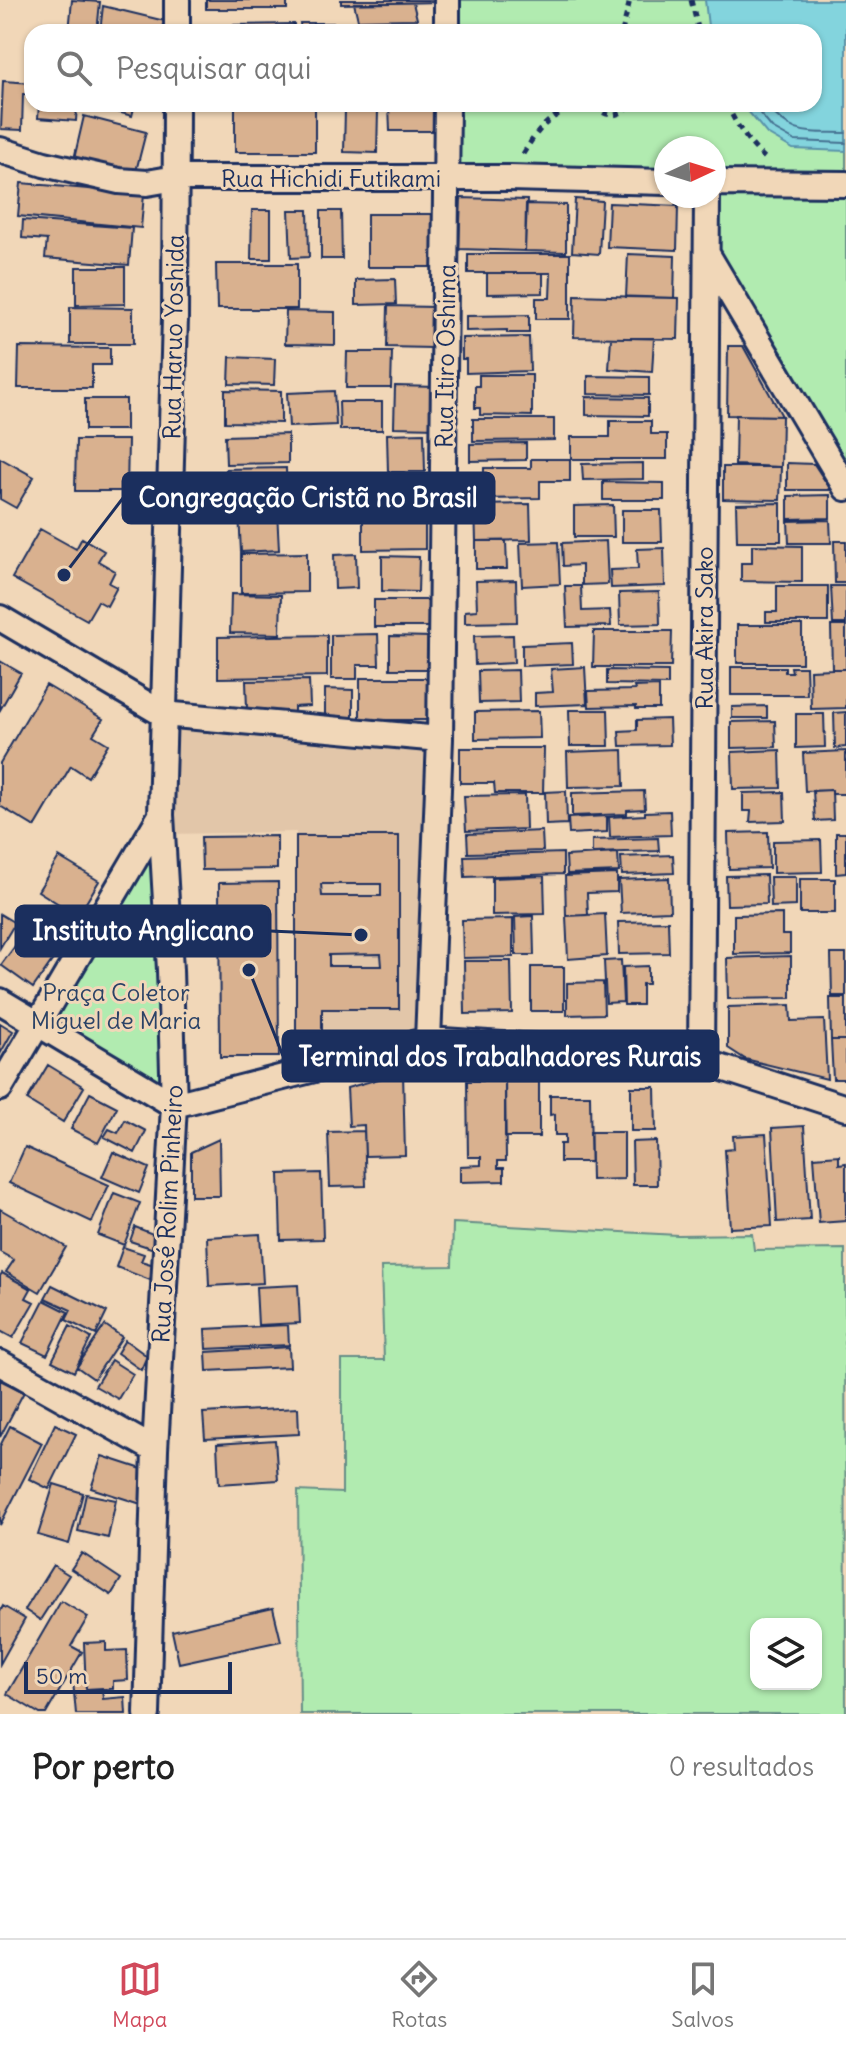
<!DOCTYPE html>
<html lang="pt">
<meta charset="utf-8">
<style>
:root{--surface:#fff;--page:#f6f6f6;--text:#222;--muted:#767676;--line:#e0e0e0;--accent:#d1495b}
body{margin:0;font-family:Delius,sans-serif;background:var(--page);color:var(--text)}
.controls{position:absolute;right:24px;bottom:24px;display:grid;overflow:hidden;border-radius:16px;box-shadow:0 2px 6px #0004}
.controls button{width:72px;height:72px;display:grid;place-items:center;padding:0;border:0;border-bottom:2px solid var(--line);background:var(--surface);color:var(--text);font:40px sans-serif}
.compass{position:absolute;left:654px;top:136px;width:72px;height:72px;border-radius:50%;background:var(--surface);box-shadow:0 2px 6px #0004;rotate:86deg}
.scale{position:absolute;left:24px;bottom:20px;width:208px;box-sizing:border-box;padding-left:8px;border:4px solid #1b2f5e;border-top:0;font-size:22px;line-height:28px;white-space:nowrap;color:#1b2f5e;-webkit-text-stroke:6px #f1d7b8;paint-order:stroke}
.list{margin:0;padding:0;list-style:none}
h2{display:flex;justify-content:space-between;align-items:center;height:104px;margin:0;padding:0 32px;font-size:34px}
h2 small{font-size:26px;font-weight:400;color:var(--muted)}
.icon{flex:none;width:44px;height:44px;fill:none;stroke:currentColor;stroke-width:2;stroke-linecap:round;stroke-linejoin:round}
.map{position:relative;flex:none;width:846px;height:1714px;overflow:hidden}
.search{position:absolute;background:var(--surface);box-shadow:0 2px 6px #0004;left:24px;right:24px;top:24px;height:88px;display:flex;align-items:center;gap:20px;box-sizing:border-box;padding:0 28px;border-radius:24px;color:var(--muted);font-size:30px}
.sheet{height:224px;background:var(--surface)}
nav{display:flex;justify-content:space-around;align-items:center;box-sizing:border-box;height:112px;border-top:2px solid var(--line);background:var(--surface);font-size:22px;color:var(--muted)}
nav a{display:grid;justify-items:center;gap:4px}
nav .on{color:var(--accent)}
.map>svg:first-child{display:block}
</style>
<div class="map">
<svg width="846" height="1714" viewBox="0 0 846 1714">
<rect width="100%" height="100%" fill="#f1d7b8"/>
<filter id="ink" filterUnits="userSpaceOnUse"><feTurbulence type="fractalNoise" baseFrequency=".0125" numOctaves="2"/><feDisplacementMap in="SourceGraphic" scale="16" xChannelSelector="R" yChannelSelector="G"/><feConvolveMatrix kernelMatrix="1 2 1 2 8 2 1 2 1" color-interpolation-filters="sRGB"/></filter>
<g filter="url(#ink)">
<path fill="#e2c6a9" d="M163,714L436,745L420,1035L297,1069L296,832L163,834Z"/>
<path fill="#b1ebb0" stroke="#668d87" stroke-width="2" fill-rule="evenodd" d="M447,0H846V178L714,174V148H666V173L448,168L447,104H814V32H447Z
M714,183L846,184V488L706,252Z
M150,835L174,1105L38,1023Z
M453,1223L678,1235L752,1234L754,1250L845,1249L846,1714H300L298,1491L342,1493V1360H384L381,1267L452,1266ZM816,1624V1684H756V1624Z"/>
<path fill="#83d4dd" stroke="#5992aa" stroke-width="2" d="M705,0H846V151L793,149L767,134L742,104H814V32H711L708,26Z"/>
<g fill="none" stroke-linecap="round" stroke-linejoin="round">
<path stroke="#457191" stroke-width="2" d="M752,104L772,128L795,141L846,143
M765,104C793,137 806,132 846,133"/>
</g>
<path fill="#d9b18f" stroke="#1b2f5e" stroke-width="2" fill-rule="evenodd" d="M72,0L100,2L97,32H69Z
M206,0H287V9H206Z
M341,0H442V2L341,4Z
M354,3H413L417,19L358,20Z
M103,6L165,21L162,32H100Z
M300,23H418V32H301Z
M294,24V32H230V25Z
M3,81L32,83V94H23L22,130L1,129Z
M39,104H77L76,121L38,118Z
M89,104H135L132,116Z
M435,104V131H390L389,105Z
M235,106L315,107V152H235Z
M345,109L378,110L377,153L344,152Z
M84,116L146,132L135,175L74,159Z
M21,183L144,194L141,228L18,216Z
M461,198L527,200L525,251L459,249Z
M575,199L602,201L599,254L572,252Z
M609,203L678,206L677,250L607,247Z
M526,204L566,205V252L525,251Z
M252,210H271V259H251Z
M289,210H308L309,257L291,258Z
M321,211H341L342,259H321Z
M367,214H433L432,267H367Z
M23,220L132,228L129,265L45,258L47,240L22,238Z
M468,254H570V319H536V298H550L551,273H468Z
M628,254L675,256L674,298L626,297Z
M216,264H297V309H217Z
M76,267H125V304L76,305Z
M487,273H543V293L487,294Z
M395,279L396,304L356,305V280Z
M575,295L679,298L678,339L574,337Z
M388,306L434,307L432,348L387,347Z
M70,307L133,308V344H70Z
M286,311L335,312V345L285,344Z
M529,315V333H507V330L466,331V316Z
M529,337L530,371L466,373V359H462V338Z
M611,338H654L652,372L609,369Z
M728,346H743L782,416L727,415Z
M19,347L110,348V365H92V388H18Z
M347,352H392L391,388H346Z
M230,357L275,359L274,385L229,384Z
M479,375H532V416L480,415V408H475V386H479Z
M588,376L649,377V395L588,394Z
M395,386L438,387L437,428L394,427Z
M225,390L281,391V423L225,422Z
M334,391L336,425L289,427L287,393Z
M586,397L648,398V416L586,415Z
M85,399H126V430H85Z
M339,402H382V430H340Z
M736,415L782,416L781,467L735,465Z
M473,419H554V440L473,441Z
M610,421H651V434H667V459H571V437H610Z
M424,433L425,472H388L387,434Z
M288,434V463L226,464L225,436Z
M76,440H128L127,491H75Z
M526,443V460L470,461V444Z
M0,458L34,477L16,508L0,499Z
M531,459H570V481H540V498L484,499V468H531Z
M643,463V479L583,480L582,464Z
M787,463L814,464L831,490H787Z
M723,467H781L780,500L723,499Z
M286,468L287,506L227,507L226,469Z
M603,482L664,483V500H603Z
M830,495V518L788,519V496Z
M781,503V541H737L736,504Z
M530,504L531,540L476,541L475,505Z
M613,505L614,537H574V506Z
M622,510H661L662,542H622Z
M277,511L279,550L241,552L239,513Z
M363,513H425V549L363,550Z
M830,520L831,543H789L788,521Z
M40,529L76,549L82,538L104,551L98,561L115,571L109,583L117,587L107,606L98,601L87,620L12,578Z
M476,541H506L507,569H476Z
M606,541L608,584L582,585V565L563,566L562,543Z
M834,541H846V583H835Z
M558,542L560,584L522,586L520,543Z
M752,545L802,546V582L741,581V563H752Z
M664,548L665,586L611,588L610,570L638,569L637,549Z
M307,553V592L241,593V554Z
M356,554L357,588L335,589L334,555Z
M382,556L419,557L418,592L382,591Z
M516,580L517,622L465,623V611L477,610L476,581Z
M565,586H581L582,611L610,610L611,626L567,627Z
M777,586H828V622H766V612H777Z
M831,586H846V624H833Z
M659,592L660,624L620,625L619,593Z
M231,594L281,595L280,634L230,633Z
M374,600H434V627H374Z
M737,625H802V663H737Z
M831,626H846V669H832Z
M594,631H672L671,667H593Z
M378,634L379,665H357V679H331V635Z
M327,635V676L218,678V637Z
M513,635L514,663L475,665L474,636Z
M390,636L432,637V669H390Z
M572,643L573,664L522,666V645Z
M0,661L21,673L0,710Z
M585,667L587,704L535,706V693L553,692L551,669Z
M731,667H785V672H792L791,667H806L807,695H731Z
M832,669H846V708L811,709L810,670Z
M518,670L519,702L479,703L478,671Z
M607,670L668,671V685L607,684Z
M360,678H436V720H360Z
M309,680L310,706L294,707V717H259L260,709H247L246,681Z
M46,685L103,719L93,735L108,744L88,777L71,766L35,827L0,806V763Z
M659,686V709H636V706L589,707L588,691L635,690L634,687Z
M325,689L353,690V720H325Z
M767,706V718H732V707Z
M569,710H608L609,746H570Z
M539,711L540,738L475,739V712Z
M846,712V747L835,748L834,713Z
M796,714H824L825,747L796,748Z
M669,719L670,745L620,746L619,731L637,730V720Z
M775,721L776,747L731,748V722Z
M460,748H544L543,793H495L494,783H460Z
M623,750L624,786L568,787L567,752Z
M780,750L781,788L733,789L732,752Z
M846,751V794H832V790L805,791L803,753Z
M832,790L833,820L815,821L813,791Z
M566,791L567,824L546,825L545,792Z
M644,791L645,809L627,810V814L572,816V793Z
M784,792L785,821L750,822L751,811H743V793Z
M525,795L526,829L466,831L464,796Z
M670,811L671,835L610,837L609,817L645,815V812Z
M607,816V832L569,834L568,818Z
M542,831L543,851L468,853L467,834Z
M768,832L769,868L729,869L728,833Z
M836,833H846V873L836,874Z
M277,836V869L202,870L201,837Z
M296,836H399V1009H322V1034H296ZM321,884H381V896H322ZM381,954L382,966H329V955Z
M658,838L659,851L592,853V840Z
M821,840L822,872L773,873V841Z
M563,853V874L465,877L464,856Z
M618,853L619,872L567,874L566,856Z
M673,855L674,873L622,875L621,857Z
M59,857L99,881L78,916L38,891Z
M617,874V892L587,893L588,915L566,916L565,876Z
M766,875L767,904L727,905L726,876Z
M544,876L545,914L492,915V878Z
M770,877H796V906L771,907Z
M669,878L670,911L621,913L619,880Z
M800,879H835V913H800Z
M278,882L279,1057H220L219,883Z
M0,914L15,923L0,948Z
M605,914L607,956L568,959L566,916Z
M782,914V935H790V953L734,954V915Z
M533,916L534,955H516L515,917Z
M513,919V957L463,958L462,920Z
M668,921L669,953L619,954L618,922Z
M32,923L63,945L33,988L1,965Z
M831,954H846V996H832Z
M791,956V998L728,999L727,958Z
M621,960L623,1002L606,1003L604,961Z
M464,961H511L512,1013L465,1014Z
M648,966V984H642V1005H624L623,967Z
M531,967H564V1011H531Z
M603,982L604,1014L567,1015V983Z
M830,998H846V1040H831Z
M790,1005L791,1021L824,1020L827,1079L745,1059L728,1048V1007Z
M0,1023L13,1031L0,1054Z
M831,1040H846V1079H833Z
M48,1065L84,1087L63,1122L27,1100Z
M403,1072L405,1155L365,1156L364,1125L349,1126L347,1088Z
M482,1075H505L506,1161H498V1168H504V1181L460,1182V1166L481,1165V1157H468L467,1081H482Z
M505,1082H539V1137H505Z
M631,1087H655L656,1131H631Z
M90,1093L117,1107L98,1143L71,1129Z
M550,1095H590L591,1162H560V1144H565V1135H555V1114L550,1115Z
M125,1120L146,1131L135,1153L104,1137L109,1129L118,1133Z
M804,1126L810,1220L777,1222L772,1128Z
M364,1131L366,1186L330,1187L328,1132Z
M590,1132H624V1179L591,1180Z
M766,1134L772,1226L730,1228L725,1150L734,1149L733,1136Z
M219,1139L220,1196H191V1152Z
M656,1141L657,1185H633L632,1142Z
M25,1147L109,1185L92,1222L9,1183Z
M113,1152L149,1168L139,1193L102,1177Z
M839,1155V1164L846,1163V1221L819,1223L814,1157Z
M321,1173L323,1239L281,1240L279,1174Z
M114,1193L140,1203L124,1245L98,1235Z
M0,1209L66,1247L40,1292L6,1272L14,1260L0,1252Z
M135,1227L158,1236L154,1249L130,1241Z
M260,1234L263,1283L209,1286L207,1237Z
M123,1247L144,1254L141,1261L154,1265L150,1280L116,1267Z
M2,1273L31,1289L26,1298L34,1302L13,1338L0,1331V1276Z
M52,1285L107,1312L96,1335L66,1320L71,1310L45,1298Z
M298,1285L300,1323L258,1325L256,1287Z
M44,1300L68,1312L47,1355L22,1343Z
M105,1325L122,1337L94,1379L77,1367Z
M288,1325L289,1345L206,1349L205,1329Z
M70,1326L91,1338L74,1372L52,1361Z
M125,1340L147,1356L141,1370L117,1353Z
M289,1347L290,1367L207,1371L206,1352Z
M111,1360L133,1374L118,1399L95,1386Z
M0,1380L24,1392L0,1437Z
M298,1408L299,1434L205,1439L203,1413Z
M55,1424L76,1434L49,1489L29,1479Z
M10,1426L42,1443L0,1525V1446Z
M275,1440L278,1480L219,1484L217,1444Z
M102,1456L151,1472L141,1504L91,1488Z
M54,1484L83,1493L69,1544L38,1535Z
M86,1494L116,1500L108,1538L78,1531Z
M82,1553L121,1579L111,1595L71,1569Z
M53,1565L69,1575L40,1620L25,1610Z
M61,1601L88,1617L71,1646L82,1652L46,1714H40L7,1694Z
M3,1606L25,1619L0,1664V1612Z
M273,1608L281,1641L179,1663L172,1631Z
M106,1642V1651L127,1650L128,1680L113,1681V1689H86L84,1643Z
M85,1680L86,1689L102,1688L103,1699L125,1697L126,1714H76L73,1681Z"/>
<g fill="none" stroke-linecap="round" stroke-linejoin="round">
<defs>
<path id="minor" d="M447,0V32
M177,32V0
M0,150L44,164L119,181L147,183L176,178H509L666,182
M714,183L846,184
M707,254L846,488
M0,618L163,714L440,739
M0,1001L174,1105L428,1040L674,1056L701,1061L846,1108
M428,1040L440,739L447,104
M701,1061L707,196
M0,1088L161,815
M0,1363L155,1450
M147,1714L155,1450L174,1105L170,970L161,815L175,318L176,104"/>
</defs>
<use href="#minor" stroke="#1b2f5e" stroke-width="30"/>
<path stroke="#1b2f5e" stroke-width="5" stroke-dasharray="6 6" stroke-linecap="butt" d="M691,0L699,32
M622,32L630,0
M595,104C604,119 621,118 630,104
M727,104C734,122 750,146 765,158
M523,154C541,124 559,103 598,109"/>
<use href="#minor" stroke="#f1d7b8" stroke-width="24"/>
</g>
</g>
<g text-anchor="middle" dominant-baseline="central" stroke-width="6" stroke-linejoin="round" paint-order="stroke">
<g font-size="24" fill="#1b2f5e" stroke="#f1d7b8">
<text x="331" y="178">Rua Hichidi Futikami</text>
<text transform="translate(173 337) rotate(-89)">Rua Haruo Yoshida</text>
<text transform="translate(445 356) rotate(-89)">Rua Itiro Oshima</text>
<text transform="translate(704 628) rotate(-90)">Rua Akira Sako</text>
<text transform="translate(167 1214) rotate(-87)">Rua José Rolim Pinheiro</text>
</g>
<g font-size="24" fill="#2a4266" stroke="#f1d7b8">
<text x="116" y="992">Praça Coletor<tspan x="116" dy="28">Miguel de Maria</tspan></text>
</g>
</g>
<path fill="none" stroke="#1b2f5e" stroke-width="3" d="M64 575L123 498M361 935L270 931M249 970L283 1056"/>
<g fill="#1b2f5e" stroke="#f1d7b8" stroke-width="3">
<circle cx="64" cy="575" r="8"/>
<circle cx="361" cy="935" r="8"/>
<circle cx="249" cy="970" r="8"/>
</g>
<g fill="#1b2f5e" stroke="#1b2f5e" stroke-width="3">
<rect x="123" y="473" width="371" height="50" rx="8"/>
<rect x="16" y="906" width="254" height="50" rx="8"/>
<rect x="283" y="1031" width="435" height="50" rx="8"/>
</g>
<g font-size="26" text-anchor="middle" font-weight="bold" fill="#fff">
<text x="308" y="507">Congregação Cristã no Brasil</text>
<text x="143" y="940">Instituto Anglicano</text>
<text x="500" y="1066">Terminal dos Trabalhadores Rurais</text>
</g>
</svg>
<div class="controls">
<button><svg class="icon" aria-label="layers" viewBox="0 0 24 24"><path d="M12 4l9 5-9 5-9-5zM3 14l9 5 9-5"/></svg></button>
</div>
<svg class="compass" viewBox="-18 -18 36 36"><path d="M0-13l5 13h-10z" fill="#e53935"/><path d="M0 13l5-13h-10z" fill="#767676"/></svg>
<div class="scale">50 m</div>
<div class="search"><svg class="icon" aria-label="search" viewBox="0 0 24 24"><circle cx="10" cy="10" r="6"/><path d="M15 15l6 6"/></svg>Pesquisar aqui</div>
</div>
<section class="sheet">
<h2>Por perto<small>0 resultados</small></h2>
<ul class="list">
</ul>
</section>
<nav>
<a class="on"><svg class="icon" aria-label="map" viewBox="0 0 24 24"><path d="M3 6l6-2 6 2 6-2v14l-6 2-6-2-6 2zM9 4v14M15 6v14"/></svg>Mapa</a>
<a><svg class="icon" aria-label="directions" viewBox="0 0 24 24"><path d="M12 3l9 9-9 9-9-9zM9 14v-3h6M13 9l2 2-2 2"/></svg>Rotas</a>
<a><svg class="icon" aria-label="saved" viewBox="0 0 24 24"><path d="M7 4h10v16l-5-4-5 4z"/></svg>Salvos</a>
</nav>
